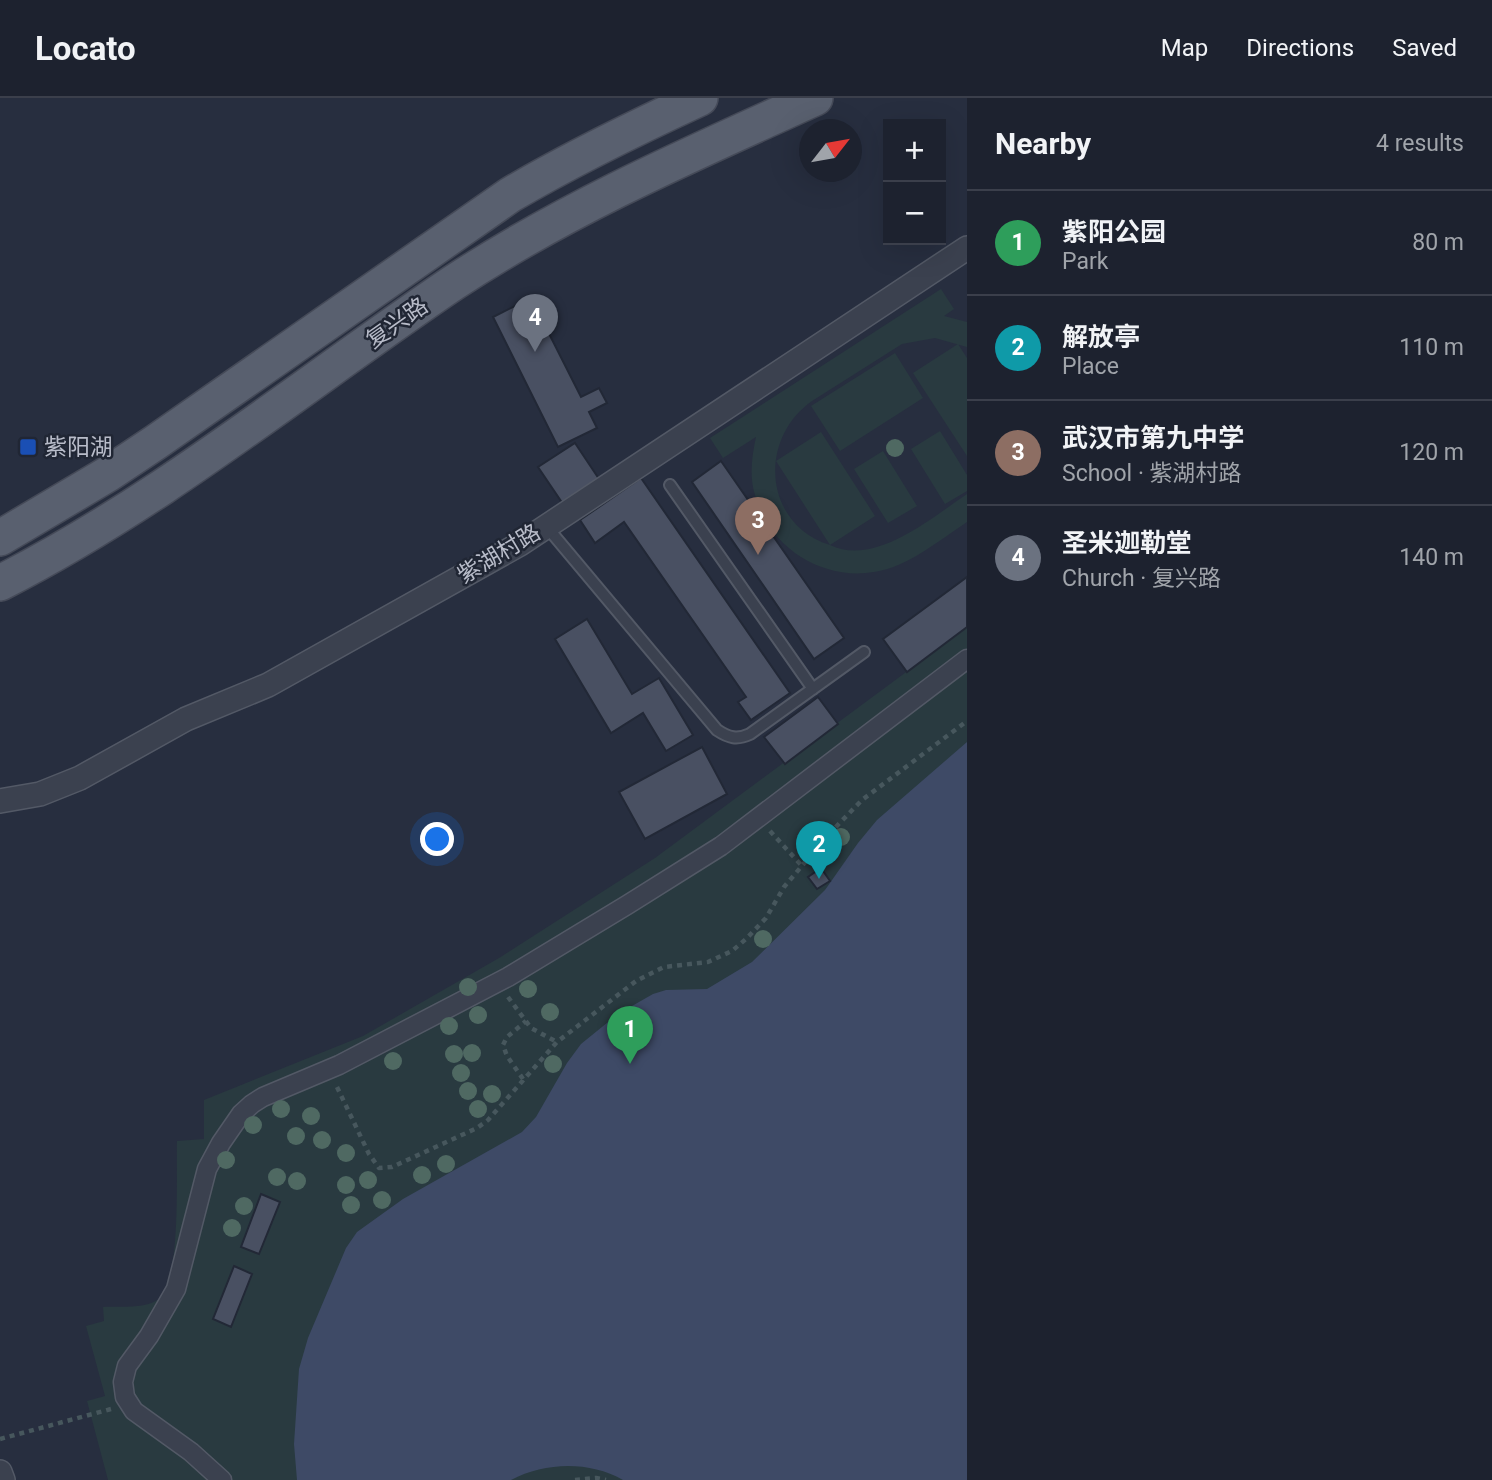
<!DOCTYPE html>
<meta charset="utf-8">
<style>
:root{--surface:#1d222f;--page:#252a37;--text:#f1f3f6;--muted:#a0a4aa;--line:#3b3f4b;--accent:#ea580c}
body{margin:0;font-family:Roboto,"Noto Sans SC",sans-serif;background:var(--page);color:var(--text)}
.controls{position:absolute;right:21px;top:21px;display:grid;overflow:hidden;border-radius:0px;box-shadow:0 7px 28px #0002}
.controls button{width:63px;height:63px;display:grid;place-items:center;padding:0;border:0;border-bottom:2px solid var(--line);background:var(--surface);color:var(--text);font:35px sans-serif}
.compass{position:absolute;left:799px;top:21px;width:63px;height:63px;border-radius:50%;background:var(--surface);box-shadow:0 7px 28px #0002;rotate:59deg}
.you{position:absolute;left:438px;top:742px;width:24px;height:24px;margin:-18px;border:5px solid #fff;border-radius:50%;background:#1a73e8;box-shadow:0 0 0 10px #1a73e833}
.badge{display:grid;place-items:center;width:46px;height:46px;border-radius:50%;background:var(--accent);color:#fff;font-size:23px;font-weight:700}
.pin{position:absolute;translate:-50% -58px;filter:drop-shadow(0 2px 4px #0008)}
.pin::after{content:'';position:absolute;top:37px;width:24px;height:21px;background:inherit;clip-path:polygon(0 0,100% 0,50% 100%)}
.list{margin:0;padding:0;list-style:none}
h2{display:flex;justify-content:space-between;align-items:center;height:91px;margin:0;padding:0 28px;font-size:30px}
h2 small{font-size:23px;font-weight:400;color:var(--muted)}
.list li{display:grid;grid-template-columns:46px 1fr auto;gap:21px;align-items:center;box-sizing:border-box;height:105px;padding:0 28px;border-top:2px solid var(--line)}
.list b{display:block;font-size:26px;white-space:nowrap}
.list p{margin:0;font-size:23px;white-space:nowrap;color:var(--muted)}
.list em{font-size:23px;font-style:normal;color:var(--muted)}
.map{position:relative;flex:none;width:967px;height:1382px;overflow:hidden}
header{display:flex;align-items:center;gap:42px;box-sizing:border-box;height:98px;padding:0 35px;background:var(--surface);border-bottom:2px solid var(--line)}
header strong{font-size:33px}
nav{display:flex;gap:38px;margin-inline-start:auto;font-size:24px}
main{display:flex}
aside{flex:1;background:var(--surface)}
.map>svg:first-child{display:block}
</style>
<header>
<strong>Locato</strong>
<nav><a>Map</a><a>Directions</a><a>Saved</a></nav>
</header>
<main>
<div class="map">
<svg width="967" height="1382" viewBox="0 0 967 1382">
<rect width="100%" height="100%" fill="#272e3f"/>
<path fill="#293a40" d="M941,191L954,211L944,218L967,224V249L935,240L902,246L812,303C758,341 763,426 830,447L776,363L821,334L875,418L830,447C875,469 931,420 967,396V424C938,443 908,469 874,474C821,483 768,448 755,397C749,378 752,358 756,339L723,360L710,340Z
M958,246L967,260V358L913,275Z
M895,255L923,300L840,353L811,308Z
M940,333L967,377V393L945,406L911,351Z
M883,353L917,408L888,425L854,371Z
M967,529V1382H108L87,1303L105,1298L86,1228L104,1223L103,1209C119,1208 149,1212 161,1199C181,1178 176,1075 177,1043L204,1041V1002L363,938L499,860L655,760Z"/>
<path fill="#3e4a66" d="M967,644V1382H623C589,1363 546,1364 511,1382H297L294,1346L299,1271L308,1240L346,1150L357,1134L403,1101L522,1034L536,1019L567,965L581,946L618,916L653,896L666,892L707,891L752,864L825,792L858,745L877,722Z"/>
<path fill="#495062" stroke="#222836" stroke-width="2" d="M531,200L581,299L599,290L607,305L589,314L597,330L558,349L493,219Z
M575,345L599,381L563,406L538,369Z
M721,363L844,540L814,561L692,384Z
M641,380L790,595L751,622L738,604L746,599L624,424L595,445L580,422Z
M967,479V529L907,574L883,541Z
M587,521L632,596L659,580L693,637L666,653L643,615L611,635L555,541Z
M818,599L838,626L785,666L764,639Z
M702,649L727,696L645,741L619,694Z
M821,770L830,783L817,791L808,779Z
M261,1096L280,1104L259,1156L241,1149Z
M234,1168L252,1176L231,1229L213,1221Z"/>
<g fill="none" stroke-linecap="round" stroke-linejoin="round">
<defs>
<path id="service" d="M670,387L813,591
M546,428L717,632C729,640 737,642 750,636L864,554"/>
<path id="pedestrian" d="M222,1382L191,1354L134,1313L125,1299L123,1284L127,1268L149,1238L176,1191L207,1071L221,1045L241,1016L252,1006L263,999L339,967L508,879L627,807L721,748L967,561"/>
<path id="minor" d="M0,703L40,696L80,680L186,621L268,587L520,446L967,150
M0,1374L3,1382"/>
<path id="primary" d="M0,440L108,376L156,344L510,97C571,61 635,30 700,0
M0,485C163,402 302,287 453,185C567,110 691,56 815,0"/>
</defs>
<use href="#service" stroke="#535966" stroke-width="14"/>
<use href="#pedestrian" stroke="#535966" stroke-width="21"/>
<use href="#minor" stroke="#535966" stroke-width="26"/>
<use href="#primary" stroke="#454a58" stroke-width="38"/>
<path stroke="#47575d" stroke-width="4.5" stroke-dasharray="5 5" stroke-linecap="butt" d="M770,733L802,768
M508,899L531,930L557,944
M523,981L507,958L503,947L507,939L526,923
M337,989L369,1056L379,1070L392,1069L477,1030L488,1022L557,944L636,883L664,869L708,864L732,853L746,841L766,820L784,789L829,736L862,702L967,623
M0,1341L111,1311
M575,1382L596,1380L606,1382"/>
<use href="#service" stroke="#3b414f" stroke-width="10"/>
<use href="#pedestrian" stroke="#3b414f" stroke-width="18"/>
<use href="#minor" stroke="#3b414f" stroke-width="23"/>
<use href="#primary" stroke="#59606f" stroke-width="35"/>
</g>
<g fill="#4f6962">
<circle cx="895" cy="350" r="9"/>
<circle cx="841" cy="739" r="9"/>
<circle cx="763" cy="841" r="9"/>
<circle cx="468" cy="889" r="9"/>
<circle cx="528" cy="891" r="9"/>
<circle cx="550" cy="914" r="9"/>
<circle cx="478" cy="917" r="9"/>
<circle cx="449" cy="928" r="9"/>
<circle cx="472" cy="955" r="9"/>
<circle cx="454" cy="956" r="9"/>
<circle cx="393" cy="963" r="9"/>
<circle cx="553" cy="966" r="9"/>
<circle cx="461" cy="975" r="9"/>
<circle cx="468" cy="993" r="9"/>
<circle cx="492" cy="996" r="9"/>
<circle cx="281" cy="1011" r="9"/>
<circle cx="478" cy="1011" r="9"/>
<circle cx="311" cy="1018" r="9"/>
<circle cx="253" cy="1027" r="9"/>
<circle cx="296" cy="1038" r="9"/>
<circle cx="322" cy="1042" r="9"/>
<circle cx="346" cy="1055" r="9"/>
<circle cx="226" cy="1062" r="9"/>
<circle cx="446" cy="1066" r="9"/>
<circle cx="422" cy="1077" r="9"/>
<circle cx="277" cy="1079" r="9"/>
<circle cx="368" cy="1082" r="9"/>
<circle cx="297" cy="1083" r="9"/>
<circle cx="346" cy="1087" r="9"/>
<circle cx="382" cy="1102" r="9"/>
<circle cx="351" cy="1107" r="9"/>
<circle cx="244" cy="1108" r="9"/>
<circle cx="232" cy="1130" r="9"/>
</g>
<rect fill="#1a4fb4" stroke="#202634" stroke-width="2.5" x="19" y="340" width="18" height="18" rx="3.5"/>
<g text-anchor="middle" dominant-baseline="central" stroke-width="5" stroke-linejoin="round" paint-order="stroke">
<g font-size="23" fill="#b8bcc9" stroke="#202634">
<text transform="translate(397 225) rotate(-35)">复兴路</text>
<text transform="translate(499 456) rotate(-31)">紫湖村路</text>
</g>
<g font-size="23" fill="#b8bcc9" stroke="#202634" text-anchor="start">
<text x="44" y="349">紫阳湖</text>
</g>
</g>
</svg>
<div class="controls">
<button>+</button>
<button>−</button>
</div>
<svg class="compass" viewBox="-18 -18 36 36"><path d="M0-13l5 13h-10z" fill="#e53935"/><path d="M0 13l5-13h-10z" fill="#a0a4aa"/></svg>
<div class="you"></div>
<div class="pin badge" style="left:630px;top:966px;background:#2e9e5b">1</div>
<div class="pin badge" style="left:819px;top:781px;background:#0f9aa8">2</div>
<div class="pin badge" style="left:758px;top:457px;background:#8d6e63">3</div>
<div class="pin badge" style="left:535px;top:254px;background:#6b7280">4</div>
</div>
<aside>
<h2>Nearby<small>4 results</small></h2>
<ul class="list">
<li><span class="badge" style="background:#2e9e5b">1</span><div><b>紫阳公园</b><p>Park</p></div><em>80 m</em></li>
<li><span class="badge" style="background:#0f9aa8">2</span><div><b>解放亭</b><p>Place</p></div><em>110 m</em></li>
<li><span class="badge" style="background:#8d6e63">3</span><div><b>武汉市第九中学</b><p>School · 紫湖村路</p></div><em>120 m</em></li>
<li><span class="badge" style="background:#6b7280">4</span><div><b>圣米迦勒堂</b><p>Church · 复兴路</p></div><em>140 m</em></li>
</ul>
</aside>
</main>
